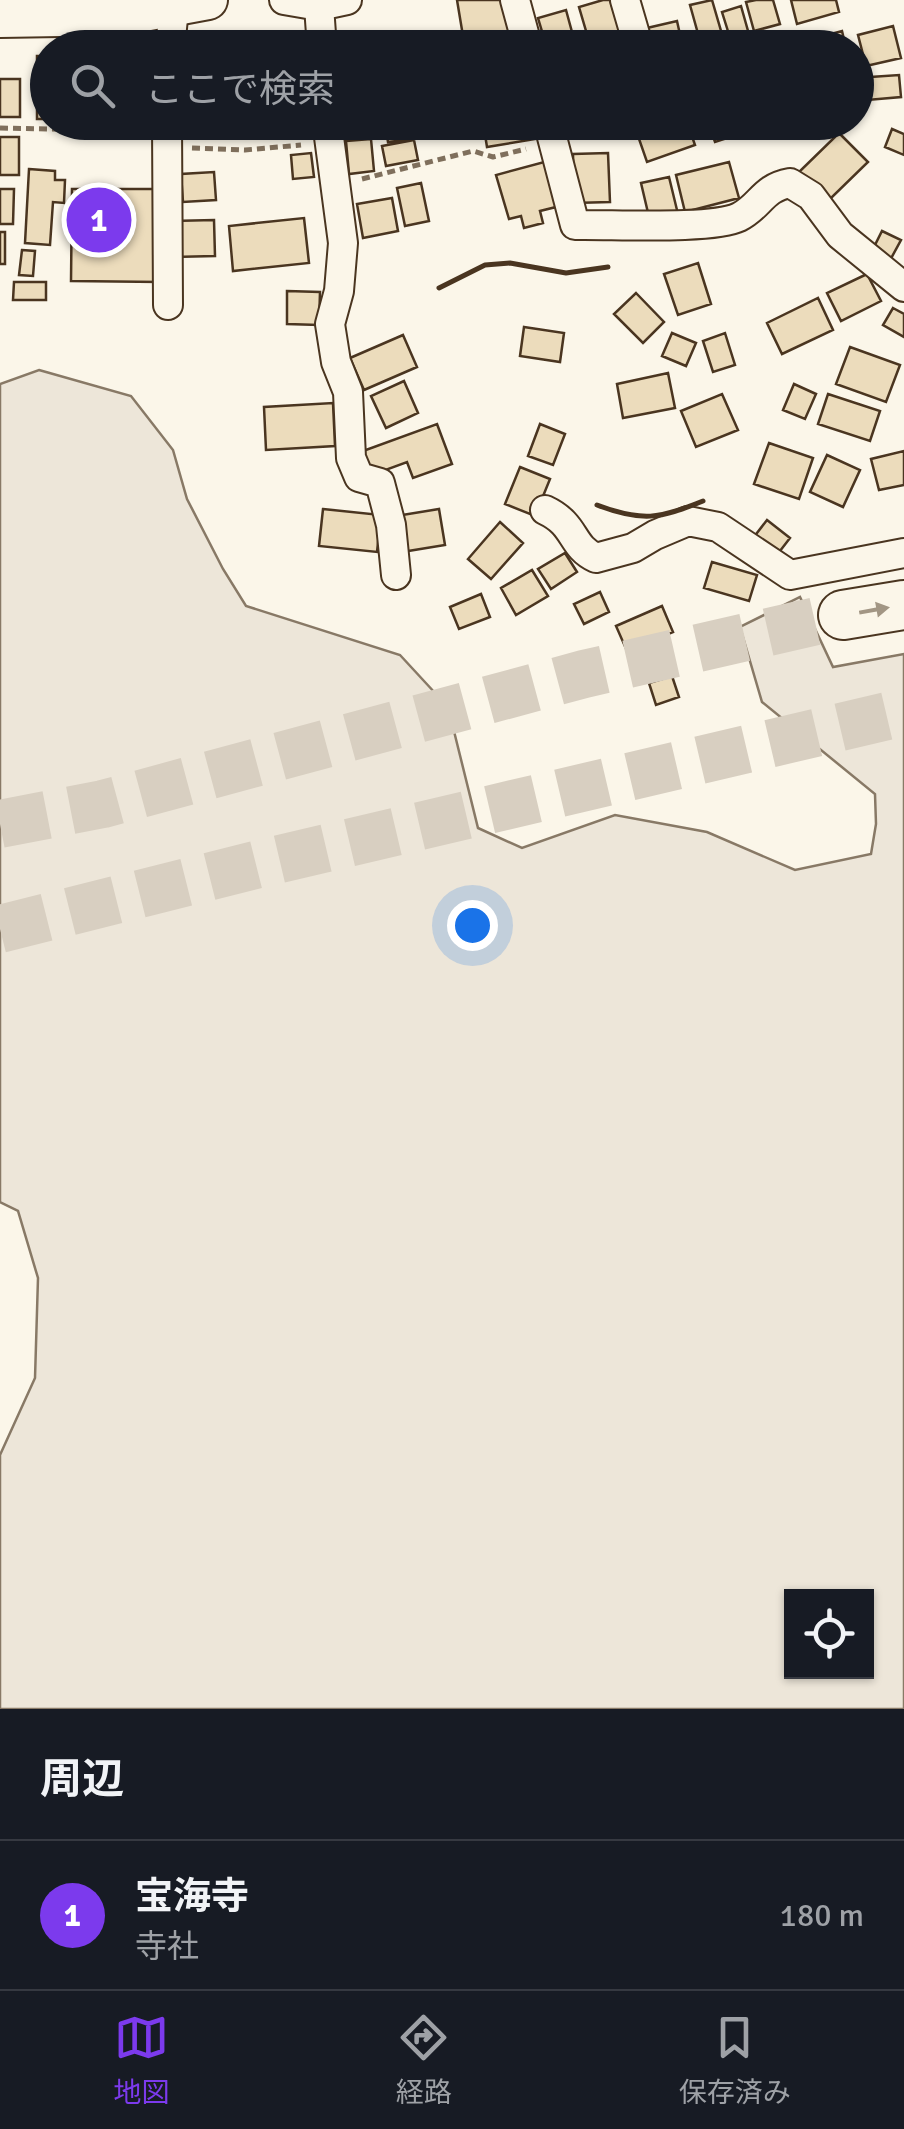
<!DOCTYPE html>
<html lang="ja">
<meta charset="utf-8">
<style>
:root{--surface:#171b24;--page:#242831;--text:#f1f3f6;--muted:#9ea1a6;--line:#363941;--accent:#7c3aed}
body{margin:0;font-family:Signika,"Noto Sans JP",sans-serif;background:var(--page);color:var(--text)}
.controls{position:absolute;right:30px;bottom:30px;display:grid;overflow:hidden;border-radius:0px;box-shadow:0 2px 8px #0004}
.controls button{width:90px;height:90px;display:grid;place-items:center;padding:0;border:0;border-bottom:2px solid var(--line);background:var(--surface);color:var(--text);font:50px sans-serif}
.you{position:absolute;left:472px;top:925px;width:35px;height:35px;margin:-25px;border:8px solid #fff;border-radius:50%;background:#1a73e8;box-shadow:0 0 0 15px #1a73e833}
.badge{display:grid;place-items:center;width:65px;height:65px;border-radius:50%;background:var(--accent);color:#fff;font-size:32px;font-weight:700}
.pin{position:absolute;translate:-50% -50%;border:5px solid #fff;box-shadow:0 2px 10px #0006}
.list{margin:0;padding:0;list-style:none}
h2{display:flex;justify-content:space-between;align-items:center;height:130px;margin:0;padding:0 40px;font-size:42px}
h2 small{font-size:32px;font-weight:400;color:var(--muted)}
.list li{display:grid;grid-template-columns:65px 1fr auto;gap:30px;align-items:center;box-sizing:border-box;height:150px;padding:0 40px;border-top:2px solid var(--line)}
.list b{display:block;font-size:38px;white-space:nowrap}
.list p{margin:0;font-size:32px;white-space:nowrap;color:var(--muted)}
.list em{font-size:32px;font-style:normal;color:var(--muted)}
.icon{flex:none;width:55px;height:55px;fill:none;stroke:currentColor;stroke-width:2;stroke-linecap:round;stroke-linejoin:round}
.map{position:relative;flex:none;width:904px;height:1709px;overflow:hidden}
.search{position:absolute;background:var(--surface);box-shadow:0 2px 8px #0004;left:30px;right:30px;top:30px;height:110px;display:flex;align-items:center;gap:25px;box-sizing:border-box;padding:0 35px;border-radius:55px;color:var(--muted);font-size:38px}
.sheet{height:280px;background:var(--surface)}
nav{display:flex;justify-content:space-around;align-items:center;box-sizing:border-box;height:140px;border-top:2px solid var(--line);background:var(--surface);font-size:28px;color:var(--muted)}
nav a{display:grid;justify-items:center;gap:5px}
nav .on{color:var(--accent)}
.map>svg:first-child{display:block}
</style>
<div class="map">
<svg width="904" height="1709" viewBox="0 0 904 1709">
<rect width="100%" height="100%" fill="#fbf6e9"/>
<path fill="#ede6d9" stroke="#887966" stroke-width="2.5" fill-rule="evenodd" d="M39,370L131,396L173,450L187,499L223,569L246,606L400,655L448,707L478,828L522,848L615,815L707,832L795,870L871,854L876,824L875,794L762,702L740,627L800,597L833,667L904,654V1709H0V1455L35,1378L38,1278L18,1211L0,1202V384ZM866,1596V1672H792V1596Z"/>
<path fill="#ecdcbc" stroke="#4a3520" stroke-width="2.5" d="M457,0H505L512,48H465Z
M603,0H610L620,32L589,41L579,7Z
M712,0L726,48H702L690,5Z
M756,0H773L780,24L754,31L746,2Z
M791,0H836L839,12L797,24Z
M741,6L750,38L732,44L722,12Z
M566,10L575,43L547,48L538,18Z
M677,21L681,39L651,47L647,28Z
M893,26L901,58L866,66L858,35Z
M842,31L846,48H798L797,43Z
M37,56H48V119H37Z
M899,75L901,97L856,101V78Z
M0,79H20V117H0Z
M413,122L414,139L388,142L385,124Z
M483,122H533L535,139L487,147Z
M596,122H635L599,133Z
M676,122H687L695,145L647,162L638,136Z
M717,122H746L749,131L715,142L709,125Z
M892,129L904,134V155L885,147Z
M839,133L868,162L828,201L799,172Z
M0,137H19V175H0Z
M371,139L374,171L349,174L346,141Z
M414,140L418,160L386,166L382,146Z
M311,153L314,177L293,179L291,155Z
M608,153L610,202L574,203L573,154Z
M548,161L560,206L540,211L543,223L524,228L521,216L509,219L496,175Z
M729,162L739,198L685,212L676,175Z
M29,169L55,171V180H65L64,203L53,202L50,245L25,243Z
M214,172L216,200L183,202L181,174Z
M669,177L677,210L649,217L641,183Z
M421,183L429,221L405,226L397,188Z
M0,189H14L13,224H0Z
M72,189H161L160,282L71,281Z
M392,198L398,231L363,238L357,204Z
M304,218L309,263L233,271L229,226Z
M214,220L215,256L173,257L172,221Z
M882,231L901,240L888,264L870,255Z
M0,232H5V264H0Z
M22,250L35,251L33,276L19,275Z
M698,263L711,304L678,315L664,274Z
M867,274L881,301L841,321L827,293Z
M14,282H46V300H13Z
M287,291L320,292L319,325L287,324Z
M636,293L664,322L643,343L614,314Z
M818,298L833,330L782,354L767,323Z
M893,308L904,314V337L883,325Z
M524,327L564,333L560,362L520,356Z
M672,333L696,343L686,366L662,356Z
M725,333L735,365L713,372L703,341Z
M403,335L417,367L364,390L350,358Z
M850,347L900,365L886,402L836,384Z
M668,373L675,408L623,418L617,384Z
M404,381L418,413L386,428L371,396Z
M794,384L816,394L805,419L783,410Z
M722,394L738,430L696,447L681,411Z
M828,394L880,411L870,441L818,424Z
M333,403L335,446L266,450L264,407Z
M437,424L452,464L413,478L407,462L372,475L363,451Z
M540,424L565,434L553,465L528,456Z
M769,443L813,458L799,499L754,484Z
M904,451V485L879,490L871,459Z
M827,455L860,470L843,507L810,492Z
M520,467L550,479L535,516L505,504Z
M323,509L381,515L377,552L319,546Z
M439,509L445,545L402,552L396,516Z
M767,520L790,538L773,560L750,542Z
M500,522L523,543L491,579L468,559Z
M565,553L577,572L551,589L538,569Z
M712,562L757,575L749,601L704,588Z
M532,570L548,596L516,615L501,588Z
M600,592L609,612L584,624L574,604Z
M481,594L490,617L459,629L450,607Z
M662,606L673,632L627,651L616,626Z
M672,676L679,697L656,705L649,683Z"/>
<g fill="none" stroke-linecap="round" stroke-linejoin="round">
<path stroke="#d8cfc1" stroke-width="48" stroke-dasharray="48 24" stroke-linecap="butt" d="M0,824L103,804L584,674L843,615
M0,929L267,862L904,712"/>
<defs>
<path id="street" d="M284,0L319,6L347,0
M515,0L528,48
M625,0L639,48
M319,6L322,48
M170,48L174,8
M167,122L168,305
M327,122L343,243L339,291L330,324L336,362L348,392L351,458L359,477L380,483L391,525L396,575
M548,122L575,225C610,224 712,230 739,217C761,206 762,188 790,183L811,196L840,235L904,287
M545,510C577,525 570,546 596,558L633,548L655,535L688,521L718,527L790,575L904,553"/>
<path id="secondary" d="M0,18L122,16L208,0"/>
<path id="highway" d="M843,615L904,605"/>
</defs>
<use href="#street" stroke="#4a3520" stroke-width="32"/>
<use href="#secondary" stroke="#4a3520" stroke-width="42"/>
<use href="#highway" stroke="#4a3520" stroke-width="52"/>
<path stroke="#7f6f5c" stroke-width="5" stroke-dasharray="8 5" stroke-linecap="butt" d="M0,128L139,131
M192,148L245,150L301,145
M362,179L473,151L493,157L526,149"/>
<use href="#street" stroke="#fbf6e9" stroke-width="28"/>
<use href="#secondary" stroke="#fbf6e9" stroke-width="38"/>
<use href="#highway" stroke="#fbf6e9" stroke-width="48"/>
<path stroke="#4a3520" stroke-width="5" d="M439,288L485,265L510,263L566,273L608,267
M597,505C642,522 659,519 703,501"/>
</g>
<defs><path id="oneway-solid" d="M-6-.8H1V-3.2L6.5 0L1 3.2V.8H-6Z" transform="scale(2.5)"/></defs>
<use fill="#a29684" href="#oneway-solid" transform="translate(874 610) rotate(-10)"/>
</svg>
<div class="controls">
<button><svg class="icon" aria-label="locate" viewBox="0 0 24 24"><circle cx="12" cy="12" r="6"/><path d="M12 2v4M12 18v4M2 12h4M18 12h4"/></svg></button>
</div>
<div class="you"></div>
<div class="pin badge" style="left:99px;top:220px">1</div>
<div class="search"><svg class="icon" aria-label="search" viewBox="0 0 24 24"><circle cx="10" cy="10" r="6"/><path d="M15 15l6 6"/></svg>ここで検索</div>
</div>
<section class="sheet">
<h2>周辺<small></small></h2>
<ul class="list">
<li><span class="badge">1</span><div><b>宝海寺</b><p>寺社</p></div><em>180 m</em></li>
</ul>
</section>
<nav>
<a class="on"><svg class="icon" aria-label="map" viewBox="0 0 24 24"><path d="M3 6l6-2 6 2 6-2v14l-6 2-6-2-6 2zM9 4v14M15 6v14"/></svg>地図</a>
<a><svg class="icon" aria-label="directions" viewBox="0 0 24 24"><path d="M12 3l9 9-9 9-9-9zM9 14v-3h6M13 9l2 2-2 2"/></svg>経路</a>
<a><svg class="icon" aria-label="saved" viewBox="0 0 24 24"><path d="M7 4h10v16l-5-4-5 4z"/></svg>保存済み</a>
</nav>
